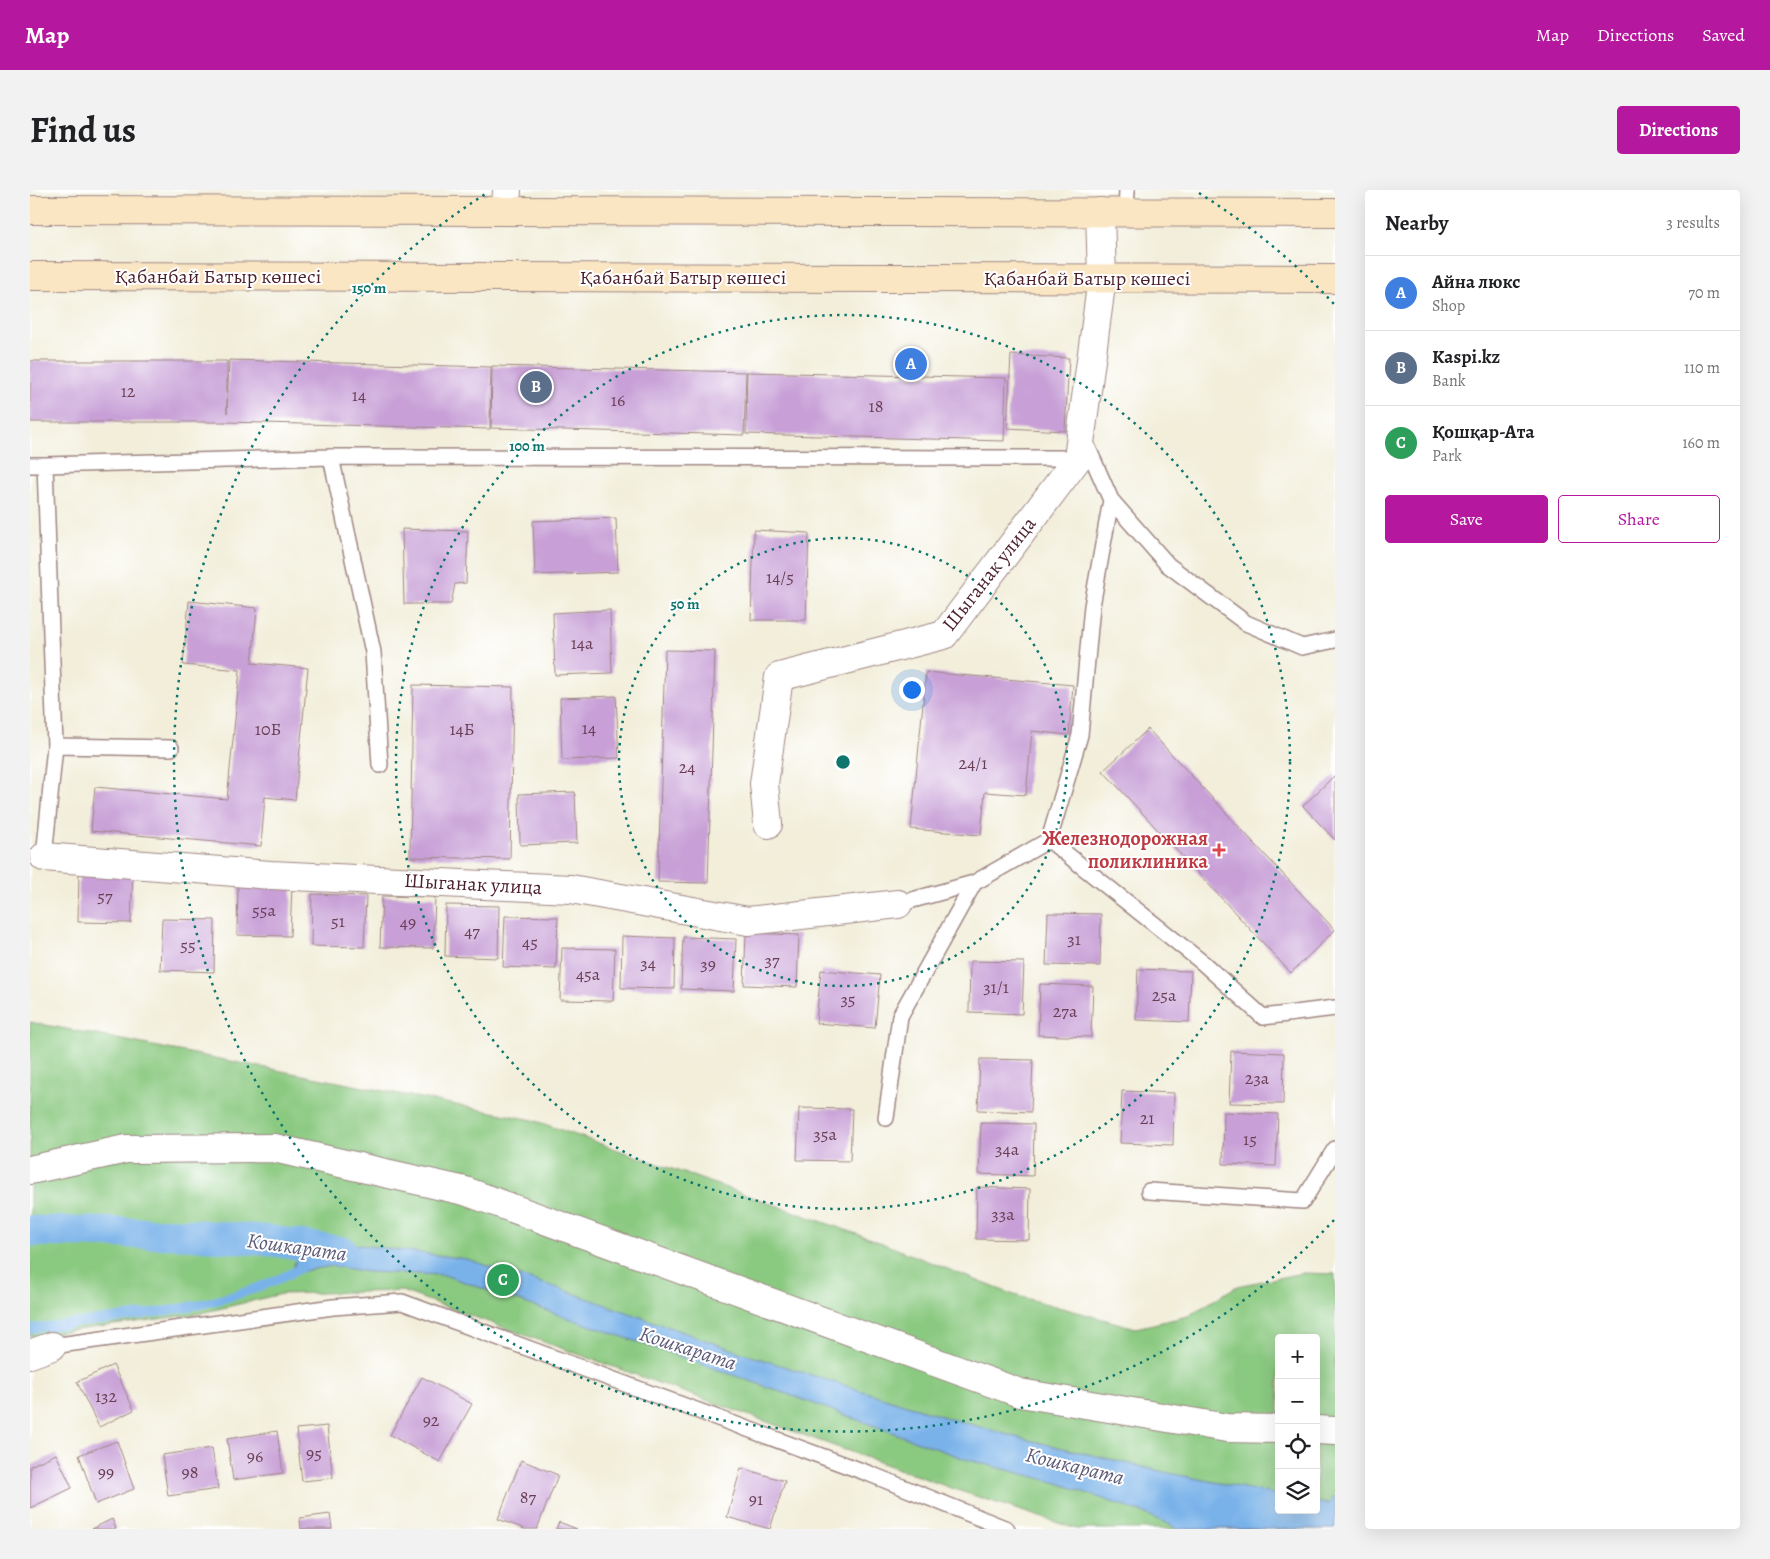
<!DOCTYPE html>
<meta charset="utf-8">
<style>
:root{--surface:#fff;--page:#f2f2f2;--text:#202124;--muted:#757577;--line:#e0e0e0;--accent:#b5179e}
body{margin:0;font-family:Alegreya,serif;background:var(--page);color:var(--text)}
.controls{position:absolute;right:15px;bottom:15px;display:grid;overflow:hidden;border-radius:5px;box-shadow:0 5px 20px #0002}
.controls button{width:45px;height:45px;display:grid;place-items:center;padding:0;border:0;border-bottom:1px solid var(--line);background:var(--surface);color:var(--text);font:25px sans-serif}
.you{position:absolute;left:881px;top:499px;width:18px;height:18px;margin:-12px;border:4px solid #fff;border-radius:50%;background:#1a73e8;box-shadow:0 0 0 8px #1a73e833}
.badge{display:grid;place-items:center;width:32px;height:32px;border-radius:50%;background:var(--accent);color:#fff;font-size:16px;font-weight:700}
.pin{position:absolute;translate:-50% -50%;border:2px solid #fff;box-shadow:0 1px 5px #0006}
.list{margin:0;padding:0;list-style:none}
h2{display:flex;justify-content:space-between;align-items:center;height:65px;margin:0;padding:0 20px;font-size:21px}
h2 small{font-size:16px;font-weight:400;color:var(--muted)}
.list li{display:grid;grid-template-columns:32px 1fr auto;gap:15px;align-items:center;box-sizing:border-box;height:75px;padding:0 20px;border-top:1px solid var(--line)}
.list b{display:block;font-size:19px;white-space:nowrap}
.list p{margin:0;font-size:16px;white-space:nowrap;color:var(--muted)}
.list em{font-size:16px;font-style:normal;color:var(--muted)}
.actions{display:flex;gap:10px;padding:15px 20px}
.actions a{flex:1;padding:11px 0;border:1px solid var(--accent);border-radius:5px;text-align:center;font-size:18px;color:var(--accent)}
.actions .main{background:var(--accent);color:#fff}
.icon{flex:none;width:28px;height:28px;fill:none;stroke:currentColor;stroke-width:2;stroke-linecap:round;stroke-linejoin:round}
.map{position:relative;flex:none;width:1305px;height:1339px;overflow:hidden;border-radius:5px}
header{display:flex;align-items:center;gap:30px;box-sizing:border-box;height:70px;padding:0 25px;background:var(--accent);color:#fff}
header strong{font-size:24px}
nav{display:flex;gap:28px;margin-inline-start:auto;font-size:18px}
.intro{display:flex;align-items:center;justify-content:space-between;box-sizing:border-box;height:120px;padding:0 30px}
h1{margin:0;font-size:35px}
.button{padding:12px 22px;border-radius:5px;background:var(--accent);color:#fff;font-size:18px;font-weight:700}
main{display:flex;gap:30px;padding:0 30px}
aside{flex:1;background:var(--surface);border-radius:5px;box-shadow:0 5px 20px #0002}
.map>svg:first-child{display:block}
</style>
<header>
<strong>Map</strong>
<nav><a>Map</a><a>Directions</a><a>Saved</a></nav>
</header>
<div class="intro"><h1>Find us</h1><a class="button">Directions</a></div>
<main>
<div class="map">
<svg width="1305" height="1339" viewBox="0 0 1305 1339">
<rect width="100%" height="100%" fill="#fff"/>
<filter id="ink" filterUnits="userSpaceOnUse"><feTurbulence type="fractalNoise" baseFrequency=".02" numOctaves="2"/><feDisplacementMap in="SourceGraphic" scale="10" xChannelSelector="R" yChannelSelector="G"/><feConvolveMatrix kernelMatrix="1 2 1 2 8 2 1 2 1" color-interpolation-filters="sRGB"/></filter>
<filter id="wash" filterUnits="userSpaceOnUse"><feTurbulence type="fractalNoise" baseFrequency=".0096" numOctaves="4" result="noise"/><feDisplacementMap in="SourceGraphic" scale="20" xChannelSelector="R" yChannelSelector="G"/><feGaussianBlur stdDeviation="1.12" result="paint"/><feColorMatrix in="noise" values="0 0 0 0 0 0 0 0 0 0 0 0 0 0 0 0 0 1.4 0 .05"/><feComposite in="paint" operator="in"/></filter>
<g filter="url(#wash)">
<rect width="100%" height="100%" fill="#f2eeda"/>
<path fill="#8ac980" stroke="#6a7456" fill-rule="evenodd" d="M0,832L503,930L844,1050L984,1105L1106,1138L1158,1126L1207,1096L1273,1083L1305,1084V1339H1047L924,1299L372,1101L251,1104L167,1124L0,1146ZM1249,1148H1286V1320H1249Z"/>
<path fill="#79b2e9" stroke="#62688a" d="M271,1051L331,1055L436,1069L531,1099L718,1165L918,1228L986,1247L1134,1282L1249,1305V1320H1286V1312L1298,1314L1305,1306V1339H1149L1116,1324L1028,1293L935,1269L749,1201L414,1085L338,1082L302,1076L262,1083Z"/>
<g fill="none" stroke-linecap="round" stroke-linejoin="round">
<path stroke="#79b2e9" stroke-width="9" d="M0,1139C91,1126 189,1123 271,1078"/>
<path stroke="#79b2e9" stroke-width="31" d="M0,1041L155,1044L243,1051L313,1062"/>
</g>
<g id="blocks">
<path fill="#c8a0d7" d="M981,165L1039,168L1035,241L977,238Z
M199,170L461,177L460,239L197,232H0V171H197V223Z
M462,176L716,182L714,245L461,238Z
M717,182L976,188L974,251L716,244Z
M586,328L588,382L505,385L503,331Z
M372,339L438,341L436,393L425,394L421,414H374Z
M724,340L779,343L776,430H721Z
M159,411L227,418L222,473L278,478L265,610L235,607L231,656L61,641L65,597L197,609L210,480L153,475Z
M580,420L582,483L525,485L523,423Z
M635,460L685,461L678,693L628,692Z
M896,482L1043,495L1039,545L1002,541L996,605L955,602L951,645L881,639Z
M383,495L483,497L480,669L380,667Z
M586,506L589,568L532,570L530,508Z
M1118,539L1305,740L1261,783L1073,581Z
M1305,585V650L1273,616Z
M545,602L547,653L490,655L489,604Z
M49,680L103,681L101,733L48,732Z
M208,693L262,695L260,746L207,745Z
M282,704L336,706L334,757L281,756Z
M352,706L405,707L403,758L350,757Z
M416,715L469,716L468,768L415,766Z
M1018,723L1071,724L1070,776L1016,775Z
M475,726L528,727L526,779L473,777Z
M132,729L185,730L184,782L130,780Z
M716,743L769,745L767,797L714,795Z
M592,746L645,748L644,799L591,798Z
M653,747L706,749L704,801L651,799Z
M532,758L585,759L583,811L530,810Z
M940,771L994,772L992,824L939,822Z
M1108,779L1161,781L1159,832L1106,830Z
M791,780L850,785L845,838L786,833Z
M1010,794L1063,796L1061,847L1008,845Z
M1201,861L1254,863L1253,914L1199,913Z
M950,869L1003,870L1001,922L948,920Z
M1092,901L1144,903L1143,955L1090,953Z
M769,918L822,919L820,971L767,970Z
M1194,922L1248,924L1246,976L1193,974Z
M951,933L1004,934L1003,986L949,984Z
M947,997L1000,999L999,1050L946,1049Z
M83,1175L104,1220L69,1237L47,1192Z
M392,1187L442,1214L410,1272L360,1245Z
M297,1236L303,1288L272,1291L266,1239Z
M247,1241L253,1283L203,1290L197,1249Z
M87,1251L104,1299L66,1314L49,1265Z
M182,1258L188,1299L138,1306L132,1265Z
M26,1264L42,1298L0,1318V1276Z
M491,1270L528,1285L507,1339H495L468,1329Z
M711,1278L755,1291L740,1339L697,1327Z
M300,1324L302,1339H271L270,1328Z
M82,1329L86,1339H62Z
M529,1332L547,1339H526Z"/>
</g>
</g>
<g filter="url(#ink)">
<use href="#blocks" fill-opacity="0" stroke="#9e8682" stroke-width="1"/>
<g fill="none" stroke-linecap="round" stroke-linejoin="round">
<defs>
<path id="lane" d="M1096,22L1097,0
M301,267L343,462L350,575
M0,275H15L25,556L14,667
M15,275L301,267L1048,268
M1081,310L1138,375L1216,433L1272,457L1305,450
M25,556L141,558
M1019,650L1050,545L1062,416L1081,310L1054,249
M868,714L944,693L1019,650L1173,773L1233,827L1305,818
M856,928L870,826L944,693
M1119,1001L1273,1011L1305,959
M22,1156L303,1117L372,1112L840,1284L977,1339"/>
<path id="street" d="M476,21L477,0
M738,634L734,594L749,487L914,445L1048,268L1072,88L1070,22
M14,667L241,685L541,699L718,731L868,714
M0,980L96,959L244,958L435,1001L990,1203L1197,1238L1249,1239
M0,1164L22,1156
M1286,1240L1305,1241"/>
<path id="secondary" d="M0,20L1305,23
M0,86L1305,89"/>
</defs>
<use href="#lane" stroke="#9e8682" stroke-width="18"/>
<use href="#street" stroke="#9e8682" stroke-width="30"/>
<use href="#secondary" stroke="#9e8682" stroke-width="30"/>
<use href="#lane" stroke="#fff" stroke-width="15"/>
<use href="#street" stroke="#fff" stroke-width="28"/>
<use href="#secondary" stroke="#fbe6c4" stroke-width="28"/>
</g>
</g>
<g fill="none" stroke="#0f766e" stroke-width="2.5" stroke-dasharray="2.5 5">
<circle cx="813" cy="572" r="224"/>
<circle cx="813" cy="572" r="447"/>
<path d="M1304 1030A671 671 0 1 1 457 3M1169 3A671 671 0 0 1 1304 114"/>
</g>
<path fill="#e0444e" stroke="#fff" stroke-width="2" d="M1186.5 652.5h5v5h5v5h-5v5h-5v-5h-5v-5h5z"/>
<g text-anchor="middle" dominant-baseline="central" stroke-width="4" stroke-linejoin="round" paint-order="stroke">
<g font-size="18" fill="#6a3f56">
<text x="98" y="201">12</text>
<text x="329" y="205">14</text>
<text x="588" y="210">16</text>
<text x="846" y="216">18</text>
<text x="750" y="387">14/5</text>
<text x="552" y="453">14а</text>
<text x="559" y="538">14</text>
<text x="238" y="539">10Б</text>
<text x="432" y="539">14Б</text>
<text x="943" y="573">24/1</text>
<text x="657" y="577">24</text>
<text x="75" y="706">57</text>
<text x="234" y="720">55а</text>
<text x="308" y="731">51</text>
<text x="378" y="732">49</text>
<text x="442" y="741">47</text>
<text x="1044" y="749">31</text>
<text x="500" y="752">45</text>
<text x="158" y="755">55</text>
<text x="742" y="770">37</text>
<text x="618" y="773">34</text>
<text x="678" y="774">39</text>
<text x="558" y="784">45а</text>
<text x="966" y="797">31/1</text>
<text x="1134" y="805">25а</text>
<text x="818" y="809">35</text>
<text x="1035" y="821">27а</text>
<text x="1227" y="888">23а</text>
<text x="1117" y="928">21</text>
<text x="795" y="944">35а</text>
<text x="1220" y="949">15</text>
<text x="977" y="959">34а</text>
<text x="973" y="1024">33а</text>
<text x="76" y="1206">132</text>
<text x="401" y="1230">92</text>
<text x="284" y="1263">95</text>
<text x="225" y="1266">96</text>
<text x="76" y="1282">99</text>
<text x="160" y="1282">98</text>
<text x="498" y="1307">87</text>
<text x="726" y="1309">91</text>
</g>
<g font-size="20" fill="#4a1f2b" stroke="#fff">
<text x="188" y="86">Қабанбай Батыр көшесі</text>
<text x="653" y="87">Қабанбай Батыр көшесі</text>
<text x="1057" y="88">Қабанбай Батыр көшесі</text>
<text transform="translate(959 384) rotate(-52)">Шыганак улица</text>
<text transform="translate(443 694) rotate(3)">Шыганак улица</text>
</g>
<g font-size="20" font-weight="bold" fill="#be3a42" stroke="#fff" text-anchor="end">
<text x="1178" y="648">Железнодорожная<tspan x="1178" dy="23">поликлиника</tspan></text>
</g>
<g font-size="21" font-style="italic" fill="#5d5a77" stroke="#fff">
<text transform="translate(267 1057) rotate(8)">Кошкарата</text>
<text transform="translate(658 1158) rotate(18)">Кошкарата</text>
<text transform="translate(1045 1276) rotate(14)">Кошкарата</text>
</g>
</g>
<circle cx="813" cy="572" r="8" fill="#0f766e" stroke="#fff" stroke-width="2.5"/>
<g font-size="15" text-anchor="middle" font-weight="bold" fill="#0f766e" stroke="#fff" stroke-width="4" stroke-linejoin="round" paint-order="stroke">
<text x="339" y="103">150 m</text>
<text x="497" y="261">100 m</text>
<text x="655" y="419">50 m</text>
</g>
</svg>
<div class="controls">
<button>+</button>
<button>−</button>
<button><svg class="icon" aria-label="locate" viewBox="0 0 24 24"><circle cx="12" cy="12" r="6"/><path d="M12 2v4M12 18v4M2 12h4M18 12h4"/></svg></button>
<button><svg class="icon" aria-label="layers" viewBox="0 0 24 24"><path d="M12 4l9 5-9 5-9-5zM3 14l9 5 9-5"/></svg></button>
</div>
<div class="you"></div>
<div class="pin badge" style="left:881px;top:174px;background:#3f7fe0">A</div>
<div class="pin badge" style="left:506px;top:197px;background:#5c6f8a">B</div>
<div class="pin badge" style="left:473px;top:1090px;background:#2e9e5b">C</div>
</div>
<aside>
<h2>Nearby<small>3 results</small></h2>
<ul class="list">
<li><span class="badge" style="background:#3f7fe0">A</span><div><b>Айна люкс</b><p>Shop</p></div><em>70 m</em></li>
<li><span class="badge" style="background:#5c6f8a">B</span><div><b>Kaspi.kz</b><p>Bank</p></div><em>110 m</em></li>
<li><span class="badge" style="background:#2e9e5b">C</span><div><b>Қошқар-Ата</b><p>Park</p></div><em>160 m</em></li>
</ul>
<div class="actions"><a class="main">Save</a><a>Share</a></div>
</aside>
</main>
